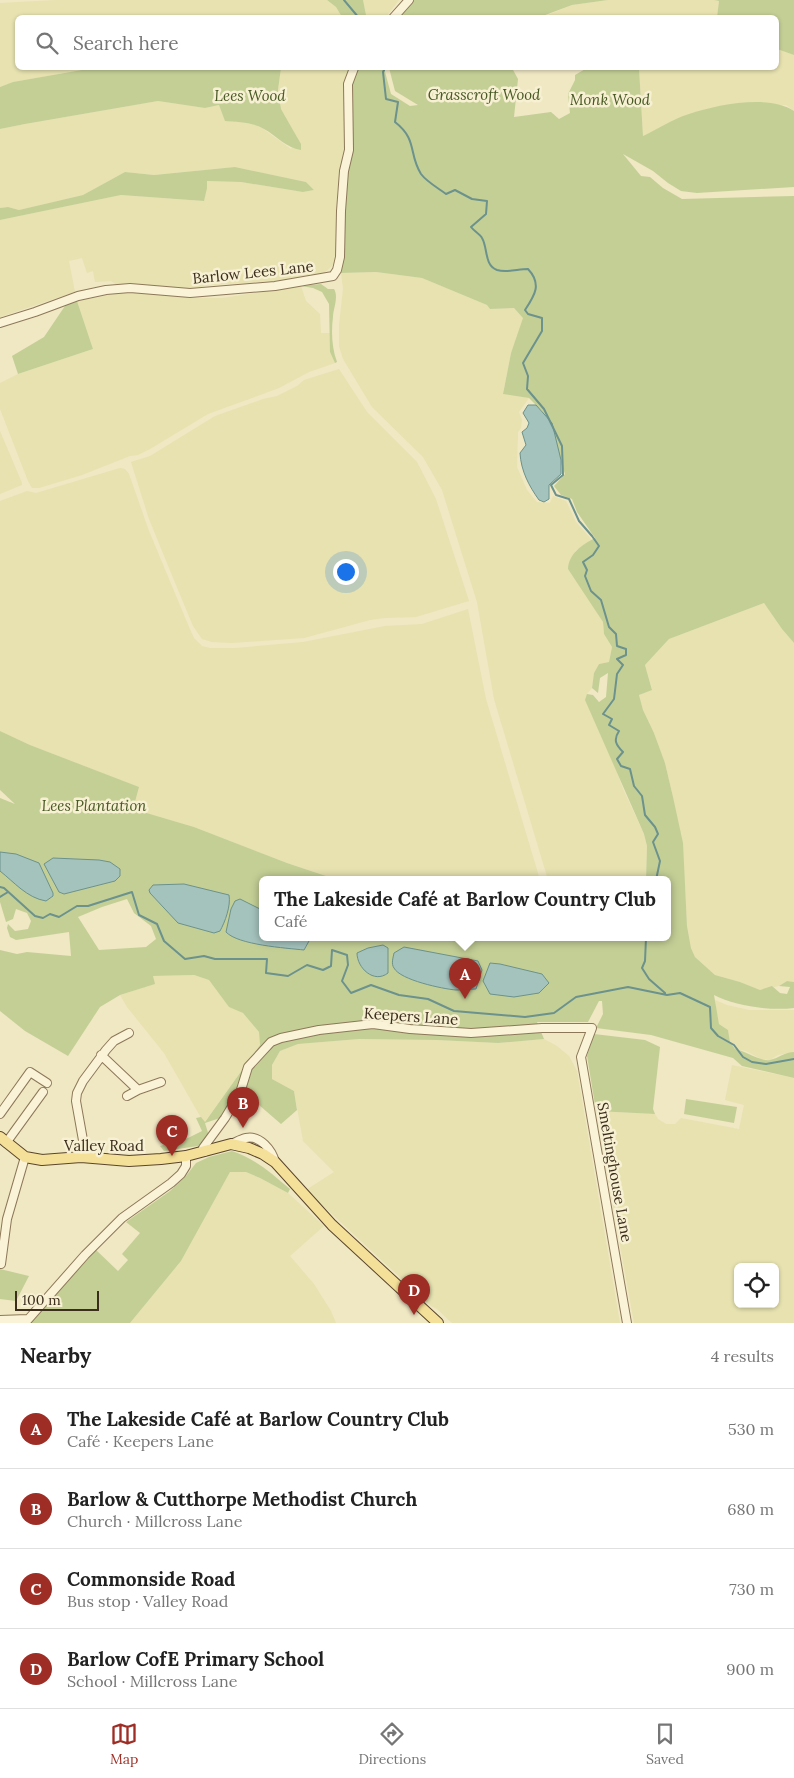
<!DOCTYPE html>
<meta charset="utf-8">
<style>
:root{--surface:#fff;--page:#f2f2f2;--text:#222;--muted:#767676;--line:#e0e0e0;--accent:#9e2e25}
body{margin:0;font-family:Lora,serif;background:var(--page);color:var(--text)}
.controls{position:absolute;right:15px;bottom:15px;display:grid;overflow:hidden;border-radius:8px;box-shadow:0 1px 4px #0004}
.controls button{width:45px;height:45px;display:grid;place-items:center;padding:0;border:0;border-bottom:1px solid var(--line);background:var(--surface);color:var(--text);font:25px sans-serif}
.scale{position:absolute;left:15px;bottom:12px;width:84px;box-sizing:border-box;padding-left:5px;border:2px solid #3b2e1d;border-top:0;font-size:14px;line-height:18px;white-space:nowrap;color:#3b2e1d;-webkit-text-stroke:4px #f7f0d3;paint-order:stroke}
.you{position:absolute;left:345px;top:571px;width:18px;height:18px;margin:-12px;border:4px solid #fff;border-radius:50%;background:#1a73e8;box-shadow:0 0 0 8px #1a73e833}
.badge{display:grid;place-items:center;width:32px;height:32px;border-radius:50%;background:var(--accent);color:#fff;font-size:16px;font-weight:700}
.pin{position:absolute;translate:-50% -41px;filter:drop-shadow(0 1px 2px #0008)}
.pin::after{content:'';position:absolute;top:26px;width:18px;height:15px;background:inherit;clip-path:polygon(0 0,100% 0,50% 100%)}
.popup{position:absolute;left:259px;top:876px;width:412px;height:65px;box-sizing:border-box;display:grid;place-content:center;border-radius:8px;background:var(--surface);filter:drop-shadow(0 1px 4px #0005);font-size:16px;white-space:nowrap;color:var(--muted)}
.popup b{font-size:19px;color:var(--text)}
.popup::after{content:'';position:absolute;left:50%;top:100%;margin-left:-10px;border:10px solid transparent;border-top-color:var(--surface)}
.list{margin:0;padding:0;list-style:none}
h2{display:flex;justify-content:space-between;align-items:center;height:65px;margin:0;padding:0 20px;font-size:21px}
h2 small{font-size:16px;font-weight:400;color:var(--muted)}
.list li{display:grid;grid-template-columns:32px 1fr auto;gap:15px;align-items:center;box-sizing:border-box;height:80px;padding:0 20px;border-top:1px solid var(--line)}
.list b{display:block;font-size:19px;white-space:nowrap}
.list p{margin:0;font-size:16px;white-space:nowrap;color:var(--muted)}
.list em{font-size:16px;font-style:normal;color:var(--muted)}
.icon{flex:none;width:28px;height:28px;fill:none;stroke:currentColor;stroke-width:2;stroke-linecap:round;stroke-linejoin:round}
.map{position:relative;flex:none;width:794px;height:1323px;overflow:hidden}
.search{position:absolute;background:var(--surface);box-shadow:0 1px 4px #0004;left:15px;right:15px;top:15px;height:55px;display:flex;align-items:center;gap:12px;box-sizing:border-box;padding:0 18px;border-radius:8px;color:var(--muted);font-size:19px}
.sheet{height:385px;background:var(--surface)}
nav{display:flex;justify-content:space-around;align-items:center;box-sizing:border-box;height:70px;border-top:1px solid var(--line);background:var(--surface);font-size:14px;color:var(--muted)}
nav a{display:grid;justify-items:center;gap:2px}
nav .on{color:var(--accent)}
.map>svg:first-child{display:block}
</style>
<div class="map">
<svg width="794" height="1323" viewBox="0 0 794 1323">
<rect width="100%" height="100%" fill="#f0e7c3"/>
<path fill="#e7e2b0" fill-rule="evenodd" d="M56,0H327L336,7L342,17L18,18V68H93L14,82L0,87V3Z
M363,0H399L386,17L366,15Z
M608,0H714L719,1L717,17L540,18L572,5Z
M777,49L794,55V111L786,105L687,115L643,136L639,68H776Z
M281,68H349L345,84L344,156L337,193L335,261L331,267L324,273L274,281L212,285L190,289L129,283L117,285L111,281L95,282L93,271L87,273L82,258L69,261L75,292L0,317V220L121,195L203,201L206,181L241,182L303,192L314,190L306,182L235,167L154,175L125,172L83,195L19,210L8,207L0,208V129L25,124L158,101L205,108L219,105L240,122L251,123L262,128L291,149L297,137L281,109L278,90Z
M376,272L422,278L487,305L490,309L514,308L524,318L511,353L503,393L529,398L519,412L522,420L521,428L518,432L517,467L527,490L537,502L550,503L553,496L566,501L576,522L592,540L575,551L589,599L603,622L604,634L612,647L609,662L599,664L594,673L592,688L587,694L624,791L644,834L647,846L646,880H548L494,699L477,602L442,490L423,457L372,407L343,359L339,346V325L343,289L341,273Z
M301,286L306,301L320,314L321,333H330V352L335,363L309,372L279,388L208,414L150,449L138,455L130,456L82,475L39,488H32L28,481L0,409V383L18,374L93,349L77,301L131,291L193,298H222Z
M339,369L367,412L417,462L436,499L469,601L416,617L385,618L370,620L304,638L232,643L212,642L202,639L193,626L169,568L149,519L131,462L150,456L215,416L263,399L277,396L297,386L304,380Z
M0,431L22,483V485L0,494Z
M120,468L125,469L129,474L149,531L189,627L194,638L202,646L210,648H235L303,642L385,626L422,624L468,609L486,699L540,880H338L287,863L194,827L133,809L138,787L30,745L0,731V501L27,491L36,493Z
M764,603L782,629L794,643V982L787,981L779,986L760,990L740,982L715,975L695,957L691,948L687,926L685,887L672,793L665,763L654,733L643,710L639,695L652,689L645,665L669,639Z
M194,975L209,980L229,1006L243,1013L259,1032L260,1045L204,1123L164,1053L127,1007L120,995L154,984L153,976Z
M715,1000L727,1005L749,1010H794V1052L778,1055L770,1060L761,1059L746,1051L735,1049L730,1042L728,1030L719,1024L716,1010Z
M359,1039L437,1040L498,1043L544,1039L557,1046L569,1056L577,1071L620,1323H452L437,1309L431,1306L306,1190L334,1172L303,1141L294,1091L272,1079V1065L280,1051L298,1044Z
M732,1065L794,1078V1323H634L596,1111L655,1114L658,1119L666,1124H675L681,1118L739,1129L744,1105L725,1100ZM738,1267H775V1304H738Z
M230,1172H246L260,1178L288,1193L324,1226L290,1256L314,1284L331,1311L336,1323H130L181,1261Z"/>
<path fill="#c4cf96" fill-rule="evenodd" d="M327,0H363L366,15L386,17H342L336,7Z
M412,0H608L572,5L540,17L397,18Z
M714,0H794V55L777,49L776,18L717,17L719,1Z
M93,68H281L278,90L281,109L301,144V150C286,148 277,136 264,129C252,122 238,122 225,121L219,105L205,108L158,101L25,124L0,129V87L13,82Z
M356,68H384L391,94L410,106L418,105L395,91L389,68H512L518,79L514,117L551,112L559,119L570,113L568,94L575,80V75L587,68H639L643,136C658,129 673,119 689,114C717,105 768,94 794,111V187L697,193L681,191L668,183L653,171L623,154L641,176L650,177L663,188L682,199L794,196V643L782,629L764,603L669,639L645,665L652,690L639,695L643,710L654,733L665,763L673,797L683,843L687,926L691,948L695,957L715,975L740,982L760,990L772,986L780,993L787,994L790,987L779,986L787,981L794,982V1008C770,1011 735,1006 714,995L719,1024L728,1030L730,1042L735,1049C745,1051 762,1062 770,1060C779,1058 785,1052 794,1052V1078L742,1066L733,1058L651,1035L596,1028L603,1014L602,1001H599L588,1022H537L544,1039L498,1043L437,1040L359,1039L298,1044L280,1051L272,1065V1079L294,1091L297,1110L281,1124L259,1105L205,1123L209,1136L198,1146L164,1151L160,1146L188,1138L202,1131L196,1118L201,1117L205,1122L260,1045L259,1032L243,1013L229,1007L209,980L194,975L153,976L155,984L120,995L100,1007L68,1056L25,1031L0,1011V950L17,954L27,952L71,956L69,932L16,940L10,937L7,928L8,924L15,931L28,929L31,921L27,913L16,909L13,919L6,922L0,902V798L15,804L0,790V731L30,745L139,787L133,809L194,827L287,863L338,880H262V938H668V880H646L647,846L644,834L585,700L587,694L593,695L599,702L606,697L608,673L600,678L598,693L592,688L594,673L599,664L609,662L612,647L604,634L603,622L568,569C569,553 582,545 595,538L577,512L572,499L561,495L554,486L565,474L542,411L529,398L503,394L511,353L523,318L514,308L490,309L487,305L422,278L376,272L341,273L347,173L353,140L350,117L351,84ZM127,899L134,913L151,926L156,939L146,947L99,950L78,917L102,907Z
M235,167L306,182L314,190L303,192L241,182L207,181V188L204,201L121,195L0,220V208L8,207L19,210L83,195L125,172L154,175Z
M321,284L328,289H334C339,297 333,309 333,317C331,332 332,349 337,362L335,363L330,352L329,304L322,292L313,288L301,286Z
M77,301L93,349L18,374L12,356L44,337L67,303Z
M594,1034L645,1040L660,1047L653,1109L655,1114L596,1111L587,1056Z
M686,1099L737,1107L734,1123L684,1114Z
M232,1151C256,1159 271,1173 290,1189L288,1193L260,1178L246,1172H230L181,1261L130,1323H30L96,1250L118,1271L128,1260L122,1254L140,1233L126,1222L170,1191L186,1176L196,1163L209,1157Z
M0,1269L29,1276L16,1301L0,1299Z"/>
<path fill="#a5c3bd" stroke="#6b928c" d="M528,405H536L552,423L561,460V474L549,485V499L544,502L539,500C529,486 521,471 520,453L526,445L522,432L527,428L529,423L523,413Z
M0,852L16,854L39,863L53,893V896L46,901C27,898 14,882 0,871Z
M53,858L99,860L110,862L120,869V876L115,881L64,894L59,892L44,864Z
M184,884L229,895C231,906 225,922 220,931L214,933L178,923L150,893L149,890L153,885Z
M240,899L262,910V938H308L309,941L304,950C286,948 238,945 226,932L231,909L235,901Z
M383,945L388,948V973C374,984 357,968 357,953L368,948Z
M404,947L478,961L482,970L476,989C469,989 462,990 456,990C443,989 400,980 394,968C391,964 393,958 394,953Z
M490,963L500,964L542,974L549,983L539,993L514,997L490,994L483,981Z"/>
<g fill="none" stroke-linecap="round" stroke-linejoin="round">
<path stroke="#6b928c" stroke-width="2" d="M344,0L359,18
M385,68L383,72L386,99L398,102L395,122C418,140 408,153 421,174C427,182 438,188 446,194L455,190L472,199L487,201L486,214L471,227C474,231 480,234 482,238C488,248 484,265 497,270C507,273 518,269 528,269C542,284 535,295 525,310L528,314L542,318V331L523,363L528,376L527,389L544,409L562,446L563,475L551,485L556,495L569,499L579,521L592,536L599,546L593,555L583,562L587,570L585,576L591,591L601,600L609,627L616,634L617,646L626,649V655L617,659L623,665L617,674L614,699L603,714L612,719L609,725L619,731C613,740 616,745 623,752L617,759L621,766L630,769L634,786L642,796L645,815L655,827L658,834L653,842L660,861L656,880
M0,887L4,888L35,916L43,918L50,914L59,917L77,906H88L132,892L139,915L157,924L164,941L185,959L204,956L215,959H267L266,973L288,976L307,965L323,970L331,966L332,950L347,955L348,965L342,981L351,993L371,985L399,995L428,999L454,1011L525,1017L554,1013L576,997L628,987L667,995L680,993L710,1007L711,1028L718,1036L734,1045L743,1057L752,1062L766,1064L794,1059
M0,897L8,892
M646,938L645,961L642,968L649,979L665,993"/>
<defs>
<path id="minor" d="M393,18L409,0
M0,323L35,312L78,296L106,290L130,288L190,293L275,286L333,276L337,270L340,257L341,211L344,171L349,150L348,84L354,68
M101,1055L138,1090L161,1082
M127,1096L138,1090
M0,1114L30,1072L47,1083
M6,1143L43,1092
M231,1144C236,1142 241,1139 246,1138C260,1135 272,1150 275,1162
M204,1152L203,1148L225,1118L240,1093L248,1067L271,1042L281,1038L319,1030L373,1024L410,1029L471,1033L542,1028H592L581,1057L627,1323
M86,1157L76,1101L77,1093L83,1081L106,1050L114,1041L129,1033
M1,1264L7,1219L25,1157
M0,1320L27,1319
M25,1323L85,1255L122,1218L171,1183L181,1174L186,1166V1156"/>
<path id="major" d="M0,1137L25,1157L42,1160L81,1157L129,1161L161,1159L186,1156L231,1144L249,1148L263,1154L275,1162L332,1225L438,1323"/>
</defs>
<use href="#minor" stroke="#8c7859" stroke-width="10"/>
<use href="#major" stroke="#59452d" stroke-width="12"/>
<use href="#minor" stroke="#fbf3d7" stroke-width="8"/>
<use href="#major" stroke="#f5e099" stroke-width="10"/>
</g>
<g text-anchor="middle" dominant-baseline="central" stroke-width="5" stroke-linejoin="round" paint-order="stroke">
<g font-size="15" font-style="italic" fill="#475923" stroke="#f7f0d3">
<text x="484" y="94">Grasscroft Wood</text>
<text x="250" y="95">Lees Wood</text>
<text x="610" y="99">Monk Wood</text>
<text x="94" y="805">Lees Plantation</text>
</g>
<g font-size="15" fill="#3b2e1d" stroke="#f7f0d3">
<text transform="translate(253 272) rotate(-6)">Barlow Lees Lane</text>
<text transform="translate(411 1016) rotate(4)">Keepers Lane</text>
<text x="104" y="1145">Valley Road</text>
<text transform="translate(615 1172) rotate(80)">Smeltinghouse Lane</text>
</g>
</g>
</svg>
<div class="controls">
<button><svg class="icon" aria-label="locate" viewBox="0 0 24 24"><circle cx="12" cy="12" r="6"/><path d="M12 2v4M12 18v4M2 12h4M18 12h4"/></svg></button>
</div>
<div class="scale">100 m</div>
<div class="you"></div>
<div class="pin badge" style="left:465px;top:999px">A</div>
<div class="popup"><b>The Lakeside Café at Barlow Country Club</b>Café</div>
<div class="pin badge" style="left:243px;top:1128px">B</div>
<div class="pin badge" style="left:172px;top:1156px">C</div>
<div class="pin badge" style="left:414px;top:1315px">D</div>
<div class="search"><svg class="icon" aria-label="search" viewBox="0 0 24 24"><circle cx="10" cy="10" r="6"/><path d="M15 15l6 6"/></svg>Search here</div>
</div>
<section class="sheet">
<h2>Nearby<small>4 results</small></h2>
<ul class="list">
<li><span class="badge">A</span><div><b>The Lakeside Café at Barlow Country Club</b><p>Café · Keepers Lane</p></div><em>530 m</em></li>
<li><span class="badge">B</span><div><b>Barlow &amp; Cutthorpe Methodist Church</b><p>Church · Millcross Lane</p></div><em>680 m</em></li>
<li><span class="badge">C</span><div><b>Commonside Road</b><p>Bus stop · Valley Road</p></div><em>730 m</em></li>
<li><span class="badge">D</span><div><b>Barlow CofE Primary School</b><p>School · Millcross Lane</p></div><em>900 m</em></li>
</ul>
</section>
<nav>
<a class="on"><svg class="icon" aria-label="map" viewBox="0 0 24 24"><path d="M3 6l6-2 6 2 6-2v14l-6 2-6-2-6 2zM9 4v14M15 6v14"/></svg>Map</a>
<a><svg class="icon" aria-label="directions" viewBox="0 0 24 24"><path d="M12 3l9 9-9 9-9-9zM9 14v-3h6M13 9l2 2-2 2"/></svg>Directions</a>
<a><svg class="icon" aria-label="saved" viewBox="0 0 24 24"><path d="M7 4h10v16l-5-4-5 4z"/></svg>Saved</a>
</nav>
